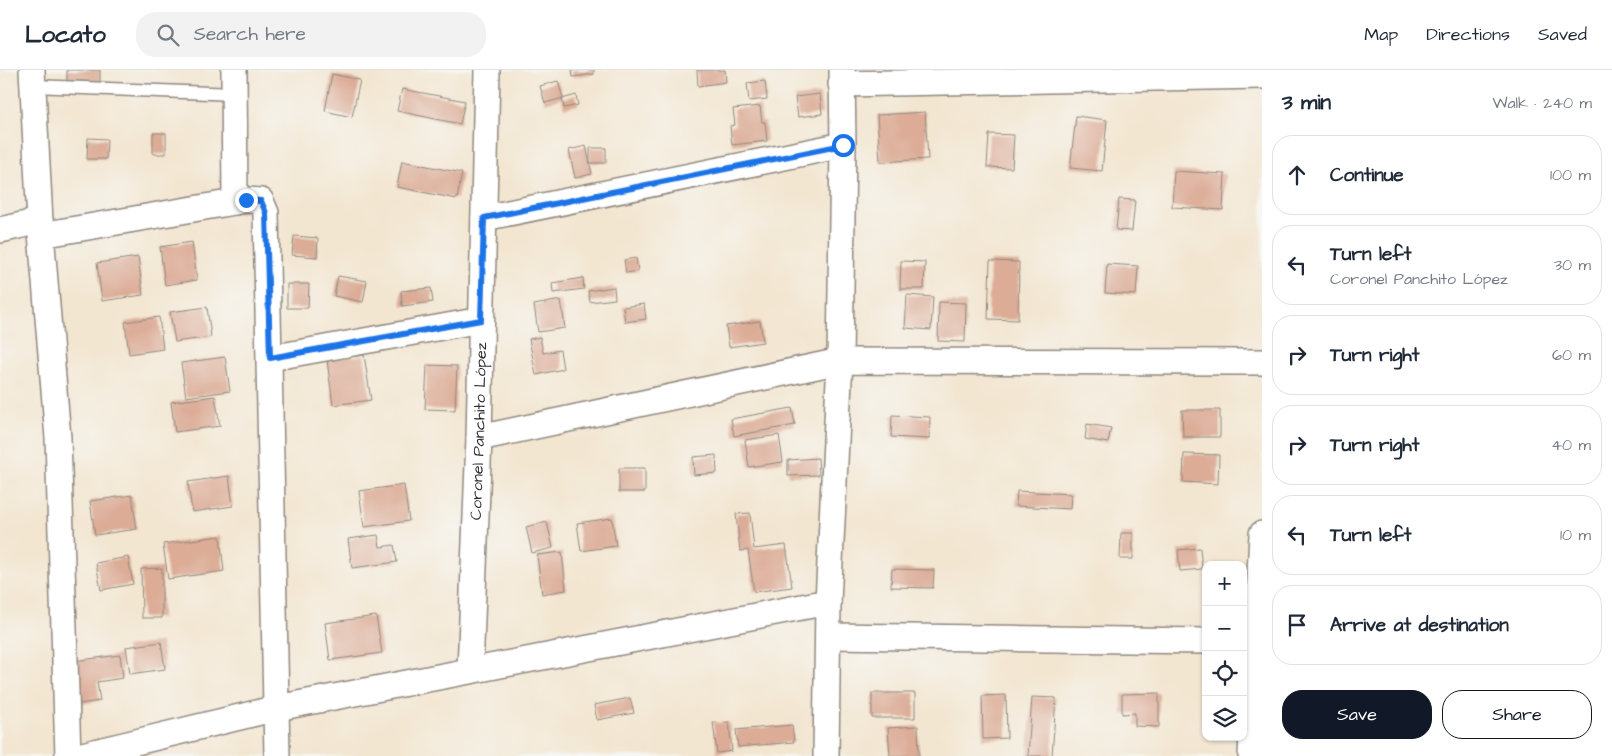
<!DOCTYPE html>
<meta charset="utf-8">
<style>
:root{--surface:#fff;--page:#f2f2f3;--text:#1f2937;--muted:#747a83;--line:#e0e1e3;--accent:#111827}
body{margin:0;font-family:"Architects Daughter",sans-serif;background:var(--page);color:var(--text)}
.controls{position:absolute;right:15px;bottom:15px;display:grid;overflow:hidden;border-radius:10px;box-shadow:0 1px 4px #0004}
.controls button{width:45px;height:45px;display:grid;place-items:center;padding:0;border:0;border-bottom:1px solid var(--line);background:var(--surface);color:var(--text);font:25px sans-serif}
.stop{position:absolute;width:15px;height:15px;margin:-11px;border:4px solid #1a73e8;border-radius:50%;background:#fff}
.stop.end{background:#1a73e8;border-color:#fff;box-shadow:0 1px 5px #0008}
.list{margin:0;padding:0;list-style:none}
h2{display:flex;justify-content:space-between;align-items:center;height:65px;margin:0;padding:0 20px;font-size:21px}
h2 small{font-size:16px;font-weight:400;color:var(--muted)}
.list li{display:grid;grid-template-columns:32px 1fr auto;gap:15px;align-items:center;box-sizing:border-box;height:80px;margin:0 10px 10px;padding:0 10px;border:1px solid var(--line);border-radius:20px}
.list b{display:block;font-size:19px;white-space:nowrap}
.list p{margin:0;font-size:16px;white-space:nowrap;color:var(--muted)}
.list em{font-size:16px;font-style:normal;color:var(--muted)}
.actions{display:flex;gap:10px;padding:15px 20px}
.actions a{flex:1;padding:11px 0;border:1px solid var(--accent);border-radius:20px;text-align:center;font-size:18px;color:var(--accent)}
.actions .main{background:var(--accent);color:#fff}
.icon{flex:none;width:28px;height:28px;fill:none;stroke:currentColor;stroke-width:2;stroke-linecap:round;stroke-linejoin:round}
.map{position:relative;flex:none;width:1262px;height:686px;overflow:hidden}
header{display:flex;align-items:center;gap:30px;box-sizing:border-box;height:70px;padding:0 25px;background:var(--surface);border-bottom:1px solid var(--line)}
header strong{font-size:24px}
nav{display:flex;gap:28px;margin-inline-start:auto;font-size:18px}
.search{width:350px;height:45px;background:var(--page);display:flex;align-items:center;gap:12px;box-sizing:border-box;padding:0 18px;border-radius:20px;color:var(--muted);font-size:19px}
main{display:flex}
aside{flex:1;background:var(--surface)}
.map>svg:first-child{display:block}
</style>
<header>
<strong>Locato</strong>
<div class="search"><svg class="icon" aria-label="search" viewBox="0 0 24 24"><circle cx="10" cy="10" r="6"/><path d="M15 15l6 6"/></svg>Search here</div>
<nav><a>Map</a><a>Directions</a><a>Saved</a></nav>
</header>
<main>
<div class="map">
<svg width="1262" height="686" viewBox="0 0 1262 686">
<rect width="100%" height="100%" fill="#f6f6f2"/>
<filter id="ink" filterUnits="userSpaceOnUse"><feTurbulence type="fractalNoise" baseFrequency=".02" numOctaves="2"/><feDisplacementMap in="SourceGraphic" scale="10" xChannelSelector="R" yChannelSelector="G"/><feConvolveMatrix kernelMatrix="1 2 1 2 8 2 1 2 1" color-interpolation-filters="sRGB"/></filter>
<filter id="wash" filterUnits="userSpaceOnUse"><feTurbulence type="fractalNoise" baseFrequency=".0096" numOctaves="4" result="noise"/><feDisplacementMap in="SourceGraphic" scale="20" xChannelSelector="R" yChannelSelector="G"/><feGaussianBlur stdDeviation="1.12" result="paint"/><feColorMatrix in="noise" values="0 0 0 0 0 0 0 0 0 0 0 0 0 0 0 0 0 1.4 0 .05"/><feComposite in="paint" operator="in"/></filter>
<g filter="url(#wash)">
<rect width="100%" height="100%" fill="#f3e6d1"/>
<g id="blocks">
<path fill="#dcac96" d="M67,0H100V12L67,11Z
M572,0H594V4L573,7Z
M697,0H725L726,12L698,16Z
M332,4L360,10L352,47L325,41Z
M558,11L563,28L545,33L540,16Z
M765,11L767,29L749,31L747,13Z
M402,19L465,31L460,54L397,41Z
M820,24L822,44L798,47L795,27Z
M576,25L578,35L564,38L562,29Z
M760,36L762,52H765L767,71L732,75L730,56L735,55L733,39Z
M925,42L928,89L880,92L877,45Z
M1076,46L1107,50L1102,101L1070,98Z
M153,63H166V84H153Z
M989,64L1014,65L1012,98L987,97Z
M88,68L107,69L106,89H87Z
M586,76L592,104L575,108L569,80Z
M590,78H606V93H590Z
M402,91L462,103L457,129L397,117Z
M1174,101L1225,104L1223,140L1172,137Z
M1119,129L1135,130L1132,161L1116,160Z
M294,166L318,168L317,187L292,185Z
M192,172L197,210L165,215L160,177Z
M138,187L143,225L102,231L97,193Z
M636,188L638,201L626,203L624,190Z
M901,191L925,192L924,219H900Z
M990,191L1019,192L1018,250L988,249Z
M1107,194L1138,196L1136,225L1105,223Z
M338,206L367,211L363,232L334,226Z
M583,208L584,219L553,223L552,213Z
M287,214H309L308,238H287Z
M614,217L615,229L590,232L588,221Z
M431,218L433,232L402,236L401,221Z
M907,225L933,227L931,260L905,258Z
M561,230L565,258L538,262L534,235Z
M939,232L966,233L965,272L938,271Z
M644,234L646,249L625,252L623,237Z
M207,237L211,267L175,272L170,242Z
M159,247L163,279L129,284L125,252Z
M760,251L763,272L729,277L726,256Z
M540,267L543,283L560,280L563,299L536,305L529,269Z
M364,285L371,330L333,335L327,290Z
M225,287L230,321L186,327L181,293Z
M427,295L457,296L455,340L425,339Z
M215,326L220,356L175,362L171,332Z
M792,338L795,355L734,366L731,349Z
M1182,340H1220V367H1183Z
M892,345L930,347L929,369L891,367Z
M1087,354L1111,358L1108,373L1085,369Z
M779,365L783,392L749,397L745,370Z
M1184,384L1219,385L1218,414L1183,412Z
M716,385L717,403L694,405L693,387Z
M818,388L819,405L788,406V390Z
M619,398H645V422H619Z
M229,406L233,436L192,442L188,412Z
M404,415L409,451L364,457L359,421Z
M1017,421L1071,424L1070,439L1016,436Z
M132,425L137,459L95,465L90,431Z
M750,443L754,479L786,475L792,517L754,522L748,480L740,481L736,444Z
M612,448L616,476L581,481L577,453Z
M547,452L553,478L532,483L526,457Z
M1121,463H1133V489H1120Z
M378,465L380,477L394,475L397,492L352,498L348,469Z
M220,466L224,501L168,509L163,474Z
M1200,478L1202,499L1180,501L1178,480Z
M562,482L566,520L542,524L537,485Z
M128,487L133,514L101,520L96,493Z
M162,498V548H142L141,499Z
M892,499L934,500L933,518L891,517Z
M376,546L382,583L330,590L325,553Z
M161,572L165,599L130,604L126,577Z
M120,585L123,608L97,612L100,631L79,634L73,591Z
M872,623H915V648H872Z
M1159,623V657L1135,656V643L1122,644V624Z
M1006,625L1007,668L983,669L982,626Z
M1032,627L1056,628L1052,686H1028Z
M630,628L634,643L597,650L594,635Z
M729,652L732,681L717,683L713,653Z
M792,655L794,672L738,677L736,660Z
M918,656L919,686H890L888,658Z"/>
</g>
</g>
<g filter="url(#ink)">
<use href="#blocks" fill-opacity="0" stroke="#8f887e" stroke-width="1"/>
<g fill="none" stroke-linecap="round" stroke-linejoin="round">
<defs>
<path id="lane" d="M33,16L235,24"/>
<g id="street">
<path d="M32,0L40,151L58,368L68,686"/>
<path d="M234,0L235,132"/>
<path d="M841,14L1262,6"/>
<path d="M484,148L843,75"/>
<path d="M0,160L40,151"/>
<path d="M41,165L246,130L261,131L266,143L277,686"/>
<path d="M270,288L481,250"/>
<path d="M479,368L840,291L1262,292"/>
<path d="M828,566L1206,571"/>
<path id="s1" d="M470,601L479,368L487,0"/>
<path d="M78,686L277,638L828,532"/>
<path d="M826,686L828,532L840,291L843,75L842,0"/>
<path d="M1251,686L1262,464"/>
</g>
</defs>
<use href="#lane" stroke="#8f887e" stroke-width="15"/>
<use href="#street" stroke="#8f887e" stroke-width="28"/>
<use href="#lane" stroke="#fff" stroke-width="12"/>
<use href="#street" stroke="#fff" stroke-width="25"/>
</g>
</g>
<g fill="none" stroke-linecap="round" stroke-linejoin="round" filter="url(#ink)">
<path stroke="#1a73e8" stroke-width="6" d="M246,130L261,131L266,143L270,288L481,250L484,148L843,75"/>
</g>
<g text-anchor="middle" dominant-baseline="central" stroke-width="4.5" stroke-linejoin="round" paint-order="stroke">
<g font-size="16" fill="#2b2b2b" stroke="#f6f6f2">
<text stroke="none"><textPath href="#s1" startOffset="240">Coronel Panchito López</textPath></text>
</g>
</g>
</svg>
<div class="controls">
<button>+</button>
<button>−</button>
<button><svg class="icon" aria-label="locate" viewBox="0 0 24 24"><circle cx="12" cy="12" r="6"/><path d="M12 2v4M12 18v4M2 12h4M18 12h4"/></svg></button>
<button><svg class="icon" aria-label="layers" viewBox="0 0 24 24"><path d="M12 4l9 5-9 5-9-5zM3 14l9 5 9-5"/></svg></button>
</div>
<div class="stop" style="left:843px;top:75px"></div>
<div class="stop end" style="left:246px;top:130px"></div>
</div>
<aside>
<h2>3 min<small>Walk · 240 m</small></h2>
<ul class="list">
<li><svg class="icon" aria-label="ahead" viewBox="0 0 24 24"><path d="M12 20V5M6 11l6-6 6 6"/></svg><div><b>Continue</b></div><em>100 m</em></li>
<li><svg class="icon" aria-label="left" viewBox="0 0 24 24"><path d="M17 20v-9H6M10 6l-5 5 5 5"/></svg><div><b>Turn left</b><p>Coronel Panchito López</p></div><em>30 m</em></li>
<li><svg class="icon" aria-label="right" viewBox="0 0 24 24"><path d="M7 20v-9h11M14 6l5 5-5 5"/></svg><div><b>Turn right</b></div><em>60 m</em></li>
<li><svg class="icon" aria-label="right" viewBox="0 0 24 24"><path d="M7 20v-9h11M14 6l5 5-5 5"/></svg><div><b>Turn right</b></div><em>40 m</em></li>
<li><svg class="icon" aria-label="left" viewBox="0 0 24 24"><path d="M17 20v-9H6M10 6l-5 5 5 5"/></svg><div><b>Turn left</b></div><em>10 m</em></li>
<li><svg class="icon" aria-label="arrive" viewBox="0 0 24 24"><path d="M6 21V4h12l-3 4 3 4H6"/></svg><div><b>Arrive at destination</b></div></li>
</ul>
<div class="actions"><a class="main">Save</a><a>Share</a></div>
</aside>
</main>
